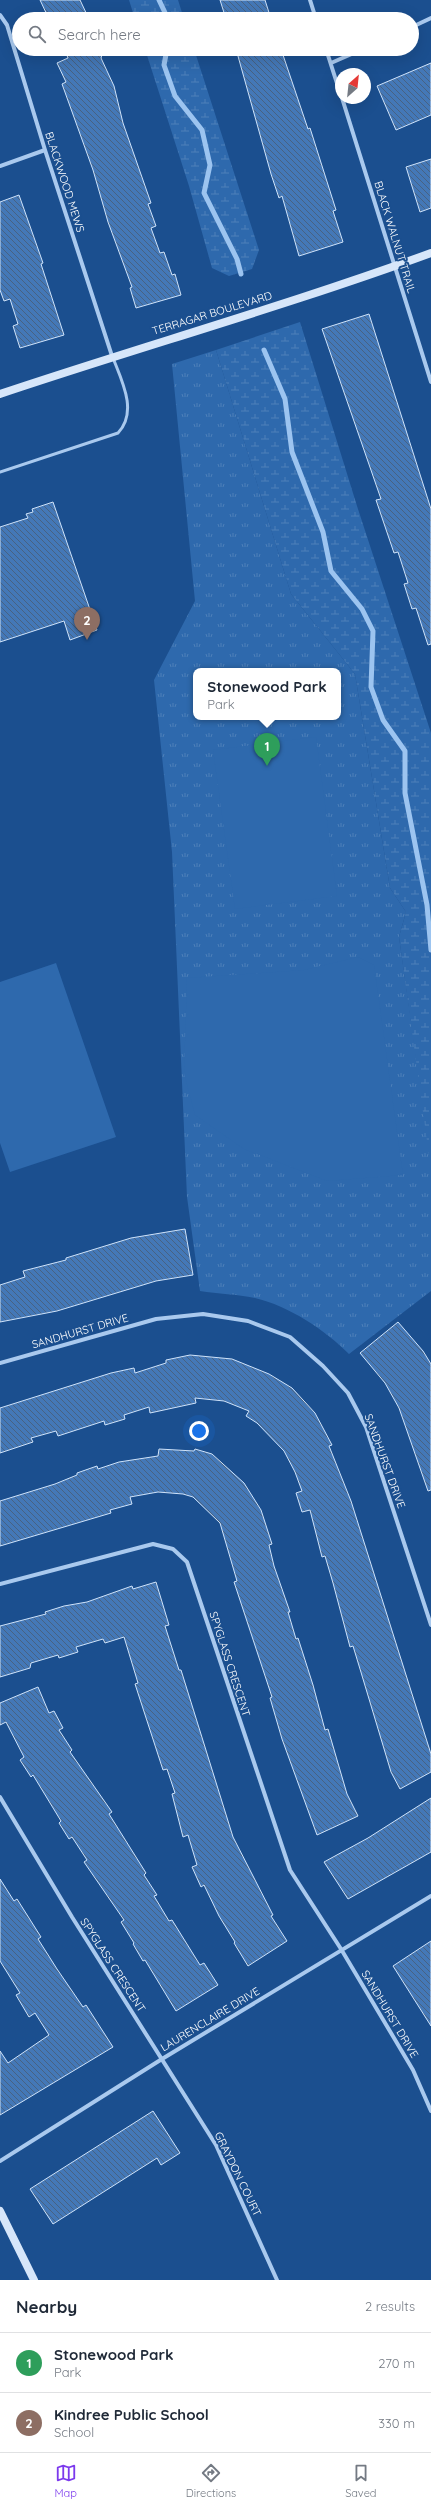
<!DOCTYPE html>
<style>
:root{--surface:#fff;--page:#f2f2f3;--text:#1f2937;--muted:#747a83;--line:#e0e1e3;--accent:#7c3aed}
body{margin:0;font-family:Quicksand,sans-serif;background:var(--page);color:var(--text)}
.compass{position:absolute;left:335px;top:68px;width:36px;height:36px;border-radius:50%;background:var(--surface);box-shadow:0 4px 16px #0002;rotate:27deg}
.you{position:absolute;left:199px;top:1431px;width:14px;height:14px;margin:-10px;border:3px solid #fff;border-radius:50%;background:#1a73e8;box-shadow:0 0 0 6px #1a73e833}
.badge{display:grid;place-items:center;width:26px;height:26px;border-radius:50%;background:var(--accent);color:#fff;font-size:13px;font-weight:700}
.pin{position:absolute;translate:-50% -33px;filter:drop-shadow(0 1px 2px #0008)}
.pin::after{content:'';position:absolute;top:21px;width:14px;height:12px;background:inherit;clip-path:polygon(0 0,100% 0,50% 100%)}
.popup{position:absolute;left:193px;top:668px;width:148px;height:52px;box-sizing:border-box;display:grid;place-content:center;border-radius:8px;background:var(--surface);filter:drop-shadow(0 1px 3px #0005);font-size:13px;white-space:nowrap;color:var(--muted)}
.popup b{font-size:15px;color:var(--text)}
.popup::after{content:'';position:absolute;left:50%;top:100%;margin-left:-8px;border:8px solid transparent;border-top-color:var(--surface)}
.list{margin:0;padding:0;list-style:none}
h2{display:flex;justify-content:space-between;align-items:center;height:52px;margin:0;padding:0 16px;font-size:17px}
h2 small{font-size:13px;font-weight:400;color:var(--muted)}
.list li{display:grid;grid-template-columns:26px 1fr auto;gap:12px;align-items:center;box-sizing:border-box;height:60px;padding:0 16px;border-top:1px solid var(--line)}
.list b{display:block;font-size:15px;white-space:nowrap}
.list p{margin:0;font-size:13px;white-space:nowrap;color:var(--muted)}
.list em{font-size:13px;font-style:normal;color:var(--muted)}
.icon{flex:none;width:22px;height:22px;fill:none;stroke:currentColor;stroke-width:2;stroke-linecap:round;stroke-linejoin:round}
.map{position:relative;flex:none;width:431px;height:2280px;overflow:hidden}
.search{position:absolute;background:var(--surface);box-shadow:0 4px 16px #0002;left:12px;right:12px;top:12px;height:44px;display:flex;align-items:center;gap:10px;box-sizing:border-box;padding:0 14px;border-radius:22px;color:var(--muted);font-size:15px}
.sheet{height:172px;background:var(--surface)}
nav{display:flex;justify-content:space-around;align-items:center;box-sizing:border-box;height:56px;border-top:1px solid var(--line);background:var(--surface);font-size:11px;color:var(--muted)}
nav a{display:grid;justify-items:center;gap:2px}
nav .on{color:var(--accent)}
.map>svg:first-child{display:block}
</style>
<div class="map">
<svg width="431" height="2280" viewBox="0 0 431 2280">
<defs>
<pattern id="grass-tufts" width="24" height="20" patternUnits="userSpaceOnUse"><rect width="24" height="20" fill="#2e69ad"/><path d="M3 7l-1-3M5 7V3M7 7l1-3M15 17l-1-3M17 17v-4M19 17l1-3" fill="none" stroke="#4d80b9"/></pattern>
<pattern id="wetland-marsh" width="20" height="14" patternUnits="userSpaceOnUse"><rect width="20" height="14" fill="#2e69ad"/><path d="M1 5h8M5 5V1M11 12h8M15 12V8" fill="none" stroke="#4d80b9"/></pattern>
<pattern id="building-back-hatch" width="6" height="6" patternUnits="userSpaceOnUse"><rect width="6" height="6" fill="#4478b7"/><path d="M-1 5l2 2M0 0l6 6M5-1l2 2" fill="none" stroke="#486282"/></pattern>
</defs>
<rect width="100%" height="100%" fill="#1b4f8f"/>
<path fill="url(#grass-tufts)" fill-rule="evenodd" d="M216,350L291,594L355,674L390,888L406,912L399,937L431,1161V1291L349,1354C325,1330 289,1306 255,1298C237,1294 218,1294 200,1291L187,1197L172,852L154,680L195,601L172,364ZM196,671H338V717H196Z"/>
<path fill="url(#wetland-marsh)" d="M129,0H178L184,19H135Z
M145,49H194L259,250L252,269L229,276L212,268L189,186Z
M300,322L357,506L431,733V1170L399,937L406,912L390,888L355,674L291,594L216,350Z"/>
<path fill="#2e69ad" d="M316,737L337,896L235,909L213,750Z
M358,957L374,965L403,1175L327,1181L244,1149L195,1115L184,1073L187,978L304,970Z
M56,963L116,1137L10,1172L0,1143V982Z"/>
<g fill="none" stroke-linecap="round" stroke-linejoin="round">
<path stroke="#9cc4f0" stroke-width="5" d="M159,0L168,19
M167,49L164,65L175,96L202,130L210,165L204,193L237,259L241,274
M264,350L285,399L292,452L323,532L331,571L362,609L373,631L371,687L383,720L405,751V793L427,905L431,950"/>
</g>
<path fill="url(#building-back-hatch)" stroke="#cfe3fa" d="M40,0H80L89,19H49Z
M220,0H265L271,19H226Z
M67,49H104L101,58L114,86L123,123L151,203L148,204L156,226L151,228L160,253L164,252L172,275L175,274L181,295L136,308L130,288L132,287L108,222L93,170L62,84L66,82L57,63L68,58L66,53L69,52Z
M236,49H281L308,129L310,128L336,210L333,211L343,242L299,256L282,196L279,198L271,174Z
M431,63V115L396,130L377,86Z
M431,159V208L420,212L406,167Z
M19,195L43,263L41,264L64,335L20,348L13,326L18,324L10,299L4,301L0,290V202Z
M369,314L431,509V644L428,645L416,608L412,609L404,584L408,583L398,552L394,553L376,500L381,499L322,329Z
M53,502L97,630L70,640L64,621L0,642V527L28,518L26,514L33,512L32,509Z
M185,1229L193,1275L156,1281L57,1311L0,1322V1285L25,1277L23,1271L66,1260V1258L131,1238Z
M398,1322L423,1351L431,1364V1490L428,1491L399,1408L385,1383L360,1353Z
M190,1355L232,1359L269,1374L292,1388L315,1413L332,1445L329,1446L351,1501L431,1754V1772L400,1789L391,1772L360,1669L353,1646L350,1647L333,1583L325,1556L322,1557L310,1510L302,1512L296,1493L302,1491L295,1472L284,1451L257,1423L246,1416L249,1411L224,1401L195,1398L196,1403L150,1413L149,1407L124,1415L125,1419L105,1425L104,1421L58,1436L56,1431L31,1438L33,1442L0,1453V1408L111,1373L134,1368L135,1373L166,1363V1360Z
M159,1449L194,1451L195,1449L212,1454L244,1483L261,1510L272,1544L269,1545L274,1566L290,1612H288L296,1639L298,1638L313,1685L325,1730L328,1729L347,1794L358,1816L317,1835L282,1739L270,1698L272,1697L234,1582L237,1581L220,1523L193,1497L183,1494L158,1492L130,1497L132,1504L110,1510L111,1513L0,1546V1501L55,1484L77,1475V1473L97,1466L98,1469L119,1462L158,1456Z
M156,1582L169,1625L165,1626L179,1670H181L233,1837L273,1915L271,1916L287,1941L248,1966L234,1943L235,1942L219,1916L204,1885L201,1887L192,1867L197,1865L188,1835L183,1837L172,1794L175,1793L167,1769L163,1770L135,1684L138,1683L124,1637L105,1643L103,1639L76,1647L78,1652L59,1658L58,1655L31,1663L30,1668L0,1677V1626L46,1614L45,1612L64,1606L87,1602L132,1586L133,1589Z
M38,1687L49,1713L54,1711L63,1728L59,1730L72,1750L70,1752L112,1812L109,1814L146,1873L144,1875L157,1895L154,1896L169,1921L172,1920L200,1965L204,1963L218,1985L176,2011L145,1960L143,1961L133,1944L134,1943L121,1922L124,1920L84,1862L87,1860L72,1837L69,1839L59,1823L61,1821L33,1775L31,1777L20,1760L24,1757L6,1722L0,1725V1703Z
M431,1798V1852L348,1899L324,1862L368,1838Z
M0,1879L14,1901L17,1899L41,1937L38,1939L57,1969L83,2007L86,2005L113,2047L0,2115V2051L8,2063L49,2035L35,2013L29,2017L16,1995L20,1993L0,1961Z
M431,1941V2026L393,1966Z
M153,2111L180,2153L161,2165L157,2158L53,2224L30,2189Z"/>
<g fill="none" stroke-linecap="round" stroke-linejoin="round">
<path stroke="#a9c9ee" stroke-width="3" d="M0,472L118,433C138,412 122,381 113,358"/>
<path stroke="#a9c9ee" stroke-width="4" d="M310,0L316,19
M0,15L7,25L45,150L112,356
M412,27L431,18
M326,49L341,96
M331,63L363,49
M342,98L431,382
M0,166L45,150
M0,1363L156,1319L203,1314L248,1321L290,1337L323,1366L348,1393L366,1427L431,1625
M0,1584L153,1544L173,1549L187,1562L290,1870L341,1949L394,2038L413,2070L431,2111
M0,1797L72,1917L216,2145L277,2280
M0,2161L162,2059L431,1896"/>
<path stroke="#d6e6fa" stroke-width="8" d="M0,394C143,346 289,305 431,253
M0,2211L34,2280"/>
</g>
<g text-anchor="middle" dominant-baseline="central" stroke-width="4" stroke-linejoin="round" paint-order="stroke">
<g font-size="11" fill="#fff" stroke="#1b4f8f">
<text transform="translate(65 182) rotate(72)">BLACKWOOD MEWS</text>
<text transform="translate(395 237) rotate(73)">BLACK WALNUT TRAIL</text>
<text transform="translate(212 313) rotate(-17)">TERRAGAR BOULEVARD</text>
<text transform="translate(80 1331) rotate(-16)">SANDHURST DRIVE</text>
<text transform="translate(385 1461) rotate(70)">SANDHURST DRIVE</text>
<text transform="translate(230 1664) rotate(72)">SPYGLASS CRESCENT</text>
<text transform="translate(113 1965) rotate(57)">SPYGLASS CRESCENT</text>
<text transform="translate(390 2014) rotate(59)">SANDHURST DRIVE</text>
<text transform="translate(210 2019) rotate(-31)">LAURENCLAIRE DRIVE</text>
<text transform="translate(238 2174) rotate(64)">GRAYDON COURT</text>
</g>
</g>
</svg>
<svg class="compass" viewBox="-18 -18 36 36"><path d="M0-13l5 13h-10z" fill="#e53935"/><path d="M0 13l5-13h-10z" fill="#747a83"/></svg>
<div class="you"></div>
<div class="pin badge" style="left:267px;top:766px;background:#2e9e5b">1</div>
<div class="popup"><b>Stonewood Park</b>Park</div>
<div class="pin badge" style="left:87px;top:640px;background:#8d6e63">2</div>
<div class="search"><svg class="icon" aria-label="search" viewBox="0 0 24 24"><circle cx="10" cy="10" r="6"/><path d="M15 15l6 6"/></svg>Search here</div>
</div>
<section class="sheet">
<h2>Nearby<small>2 results</small></h2>
<ul class="list">
<li><span class="badge" style="background:#2e9e5b">1</span><div><b>Stonewood Park</b><p>Park</p></div><em>270 m</em></li>
<li><span class="badge" style="background:#8d6e63">2</span><div><b>Kindree Public School</b><p>School</p></div><em>330 m</em></li>
</ul>
</section>
<nav>
<a class="on"><svg class="icon" aria-label="map" viewBox="0 0 24 24"><path d="M3 6l6-2 6 2 6-2v14l-6 2-6-2-6 2zM9 4v14M15 6v14"/></svg>Map</a>
<a><svg class="icon" aria-label="directions" viewBox="0 0 24 24"><path d="M12 3l9 9-9 9-9-9zM9 14v-3h6M13 9l2 2-2 2"/></svg>Directions</a>
<a><svg class="icon" aria-label="saved" viewBox="0 0 24 24"><path d="M7 4h10v16l-5-4-5 4z"/></svg>Saved</a>
</nav>
